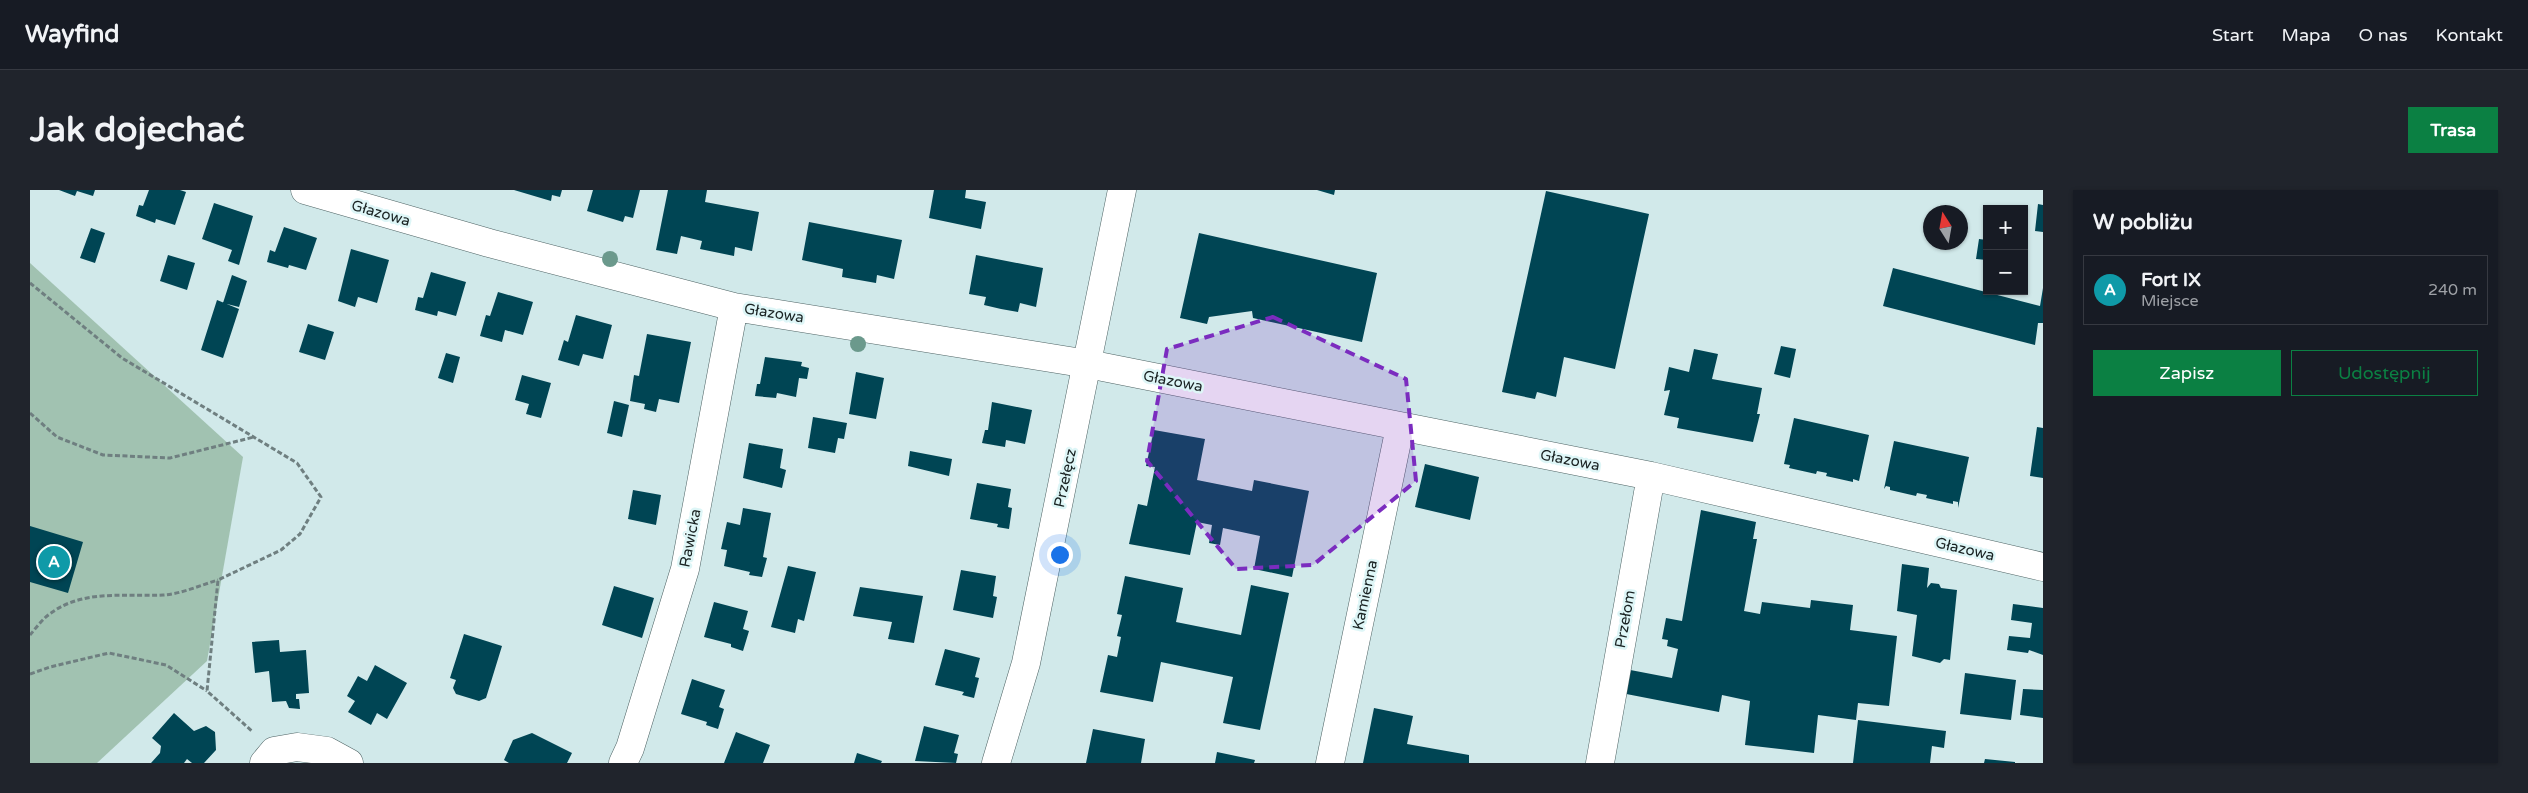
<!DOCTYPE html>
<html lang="pl">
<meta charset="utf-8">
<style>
:root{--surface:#171b24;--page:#20242c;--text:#f1f3f6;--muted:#9ea1a6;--line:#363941;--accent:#0b8043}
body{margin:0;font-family:"Varela Round",sans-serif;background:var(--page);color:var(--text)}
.controls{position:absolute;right:15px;top:15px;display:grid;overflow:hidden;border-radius:0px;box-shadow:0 1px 4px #0004}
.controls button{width:45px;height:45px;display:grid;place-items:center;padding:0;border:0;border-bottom:1px solid var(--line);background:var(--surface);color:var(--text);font:25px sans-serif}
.compass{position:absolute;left:1893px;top:15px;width:45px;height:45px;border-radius:50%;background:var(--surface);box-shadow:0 1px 4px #0004;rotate:349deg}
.you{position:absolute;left:1029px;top:364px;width:18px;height:18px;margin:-12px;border:4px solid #fff;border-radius:50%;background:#1a73e8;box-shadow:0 0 0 8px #1a73e833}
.badge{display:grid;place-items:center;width:32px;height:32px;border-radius:50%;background:var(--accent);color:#fff;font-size:16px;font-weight:700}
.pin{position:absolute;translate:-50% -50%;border:2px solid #fff;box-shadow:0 1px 5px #0006}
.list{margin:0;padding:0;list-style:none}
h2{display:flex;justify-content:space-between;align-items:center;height:65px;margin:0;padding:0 20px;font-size:21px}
h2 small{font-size:16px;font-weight:400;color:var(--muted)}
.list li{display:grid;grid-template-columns:32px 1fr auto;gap:15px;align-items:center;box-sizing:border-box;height:70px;margin:0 10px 10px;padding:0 10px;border:1px solid var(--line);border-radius:0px}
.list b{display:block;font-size:19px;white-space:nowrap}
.list p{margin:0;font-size:16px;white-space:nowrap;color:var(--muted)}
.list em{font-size:16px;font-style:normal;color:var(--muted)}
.actions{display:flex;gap:10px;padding:15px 20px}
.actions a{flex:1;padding:11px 0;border:1px solid var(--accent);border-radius:0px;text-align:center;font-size:18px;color:var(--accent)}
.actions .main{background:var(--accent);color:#fff}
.map{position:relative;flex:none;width:2013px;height:573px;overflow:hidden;border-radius:0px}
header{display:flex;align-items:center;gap:30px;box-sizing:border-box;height:70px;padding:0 25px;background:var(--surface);border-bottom:1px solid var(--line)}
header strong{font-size:24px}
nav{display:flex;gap:28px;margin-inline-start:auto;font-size:18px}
.intro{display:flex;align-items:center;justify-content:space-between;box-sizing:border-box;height:120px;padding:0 30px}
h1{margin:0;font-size:35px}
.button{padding:12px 22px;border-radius:0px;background:var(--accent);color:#fff;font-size:18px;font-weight:700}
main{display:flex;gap:30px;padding:0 30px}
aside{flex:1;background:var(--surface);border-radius:0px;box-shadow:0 1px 4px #0004}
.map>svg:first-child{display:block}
</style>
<header>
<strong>Wayfind</strong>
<nav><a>Start</a><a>Mapa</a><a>O nas</a><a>Kontakt</a></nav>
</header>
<div class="intro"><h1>Jak dojechać</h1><a class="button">Trasa</a></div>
<main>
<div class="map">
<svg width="2013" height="573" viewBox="0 0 2013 573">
<rect width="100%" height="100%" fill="#d1e9ea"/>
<path fill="#a1c2b1" d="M0,73L213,267L177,471L67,573H0Z"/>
<path fill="#004554" d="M29,0H65L63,6L47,1L45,6Z
M119,0H150L156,2L145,35L126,29L125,33L106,26L109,15L113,16Z
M484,0H532L530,7L522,5L521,11Z
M563,0H610L603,28L595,26L593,32L557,21Z
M638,0H677L675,12L729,22L722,61L705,57L704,66L670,59L672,51L651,46L647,64L626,60Z
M904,0H936L935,8L956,12L951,39L899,28Z
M1287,0H1305L1304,5Z
M1516,1L1619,24L1585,179L1534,167L1526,207L1507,202L1505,209L1472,202Z
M184,13L223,26L209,75L198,71L202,60L172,49Z
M2008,14L2013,15V42L2005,41Z
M779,32L872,50L864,89L847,85L846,93L812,87L813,79L772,70Z
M254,37L287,48L276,80L259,75L258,78L237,72L240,60L245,62Z
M61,38L75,43L65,73L50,68Z
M1169,43L1347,83L1332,152L1223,128L1222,121L1179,127L1177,134L1150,128Z
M1949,49L1957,50V70L1946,69Z
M321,59L359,70L347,113L328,107L325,117L308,111Z
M138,65L165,73L157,100L130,91Z
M946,65L1013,78L1006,117L990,113L988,122L971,119L954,115L956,107L939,104Z
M1863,78L2010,116L2013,98V133H2008L2005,155L1853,116Z
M401,82L436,92L426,126L408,121L407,126L385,120L388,107L393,108Z
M202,85L217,91L209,117L193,113Z
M468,102L503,112L493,145L475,140L472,152L450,146L456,125L460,126Z
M187,110L209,119L193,168L171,160Z
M546,125L582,135L573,169L553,164L549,176L528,170L534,150L538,152Z
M278,134L304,142L295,170L269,162Z
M617,144L661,152L649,213L629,209L626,222L614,219L615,214L600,211L604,185L609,186Z
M1751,156L1766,159L1760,188L1744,184Z
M1664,159L1688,164L1682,189L1732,198L1727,224H1730L1723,252L1647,238L1649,228L1634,225L1640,200L1634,201L1639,177L1659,182Z
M416,163L430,167L423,193L408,188Z
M735,167L772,172L771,176L779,178L777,189L769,188L766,207L747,203L746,208L725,206L727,194H730Z
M826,182L854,188L846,229L819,224Z
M492,185L521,193L511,228L496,224L499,214L485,210Z
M584,211L599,215L592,247L577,243Z
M962,212L1002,220L995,254L976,250L975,257L952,253L955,240H958Z
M783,227L817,233L814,249L808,248L805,263L778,258Z
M1764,228L1839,245L1829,291L1823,289V292L1796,286L1797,283L1787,281L1786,284L1759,278L1760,275L1754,274Z
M2007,237L2013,238V288L2000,286Z
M1124,240L1175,249L1167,290L1222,301L1224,290L1279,301L1262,387L1224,379L1230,346L1193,338L1190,355L1179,353L1182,335L1167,332L1160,365L1099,354L1108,314L1117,316L1125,277L1116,276Z
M1864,251L1939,267L1928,318V312L1923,311V314L1896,308L1897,305L1887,303L1886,306L1860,300V297L1856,296L1854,299Z
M719,253L753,259L750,278L756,280L752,298L713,288Z
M880,261L922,269L919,286L878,276Z
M1395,274L1449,287L1440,330L1385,317Z
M947,293L981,299L978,317L982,318L979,339L967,337L968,334L940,329Z
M603,300L631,305L626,335L598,329Z
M713,318L741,323L733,367L737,368L732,387L719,385L720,382L694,376L697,360L691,359L697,332L710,335Z
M1671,320L1726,332L1723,349H1727L1714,421L1730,424L1732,412L1780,418L1781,410L1823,415L1820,440L1867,446L1859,516L1828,513L1826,530L1788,525L1784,563L1715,555L1720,511L1692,505L1689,522L1586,502L1590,478L1642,488L1648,459L1637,456L1638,450L1632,449L1636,428L1652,431Z
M0,336L53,352L38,403L0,392Z
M1872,374L1899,378L1897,398L1901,393L1909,394L1911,398L1927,400L1920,470L1914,469L1910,473L1882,466L1887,425L1867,421Z
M758,376L786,382L774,431L768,429L765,443L741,437Z
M931,380L966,386L963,406L967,407L963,428L923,420Z
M1095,386L1153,398L1146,432L1211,445L1221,395L1259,403L1230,540L1193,533L1203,487L1131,472L1123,512L1070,502L1078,465L1087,467L1091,447L1087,446L1092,425L1087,424Z
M584,396L624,408L612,448L572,435Z
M830,397L893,406L884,453L858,449L862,432L823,426Z
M684,412L718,421L713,439L719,441L713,461L701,457V454L674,447Z
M1983,414L2013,418V465L1999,460L1998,463L1977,460L1979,446L2000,448L2002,433L1981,430Z
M434,444L472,456L456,508L449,511L426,504L423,498L426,490L420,488Z
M249,450L250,462L276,460L279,503L266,504V509H269L270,519L259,518L256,511L242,512L239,481L225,483L222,452Z
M915,459L950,468L945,487L949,488L944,508L932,505L934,502L905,495Z
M345,475L377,493L357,529L347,523L341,535L318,522L325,511L317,506L328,486L337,491Z
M1935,483L1986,490L1981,530L1930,524Z
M662,489L695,500L689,517L694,519L688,539L676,535L677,532L651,524Z
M1993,499L2013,500V528L1990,525Z
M1344,518L1383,526L1377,554L1439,565V573H1333Z
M144,523L164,541L176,536L185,542L186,560L174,573H162L157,569L154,573H121L130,563L131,556L122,548Z
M1828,530L1916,541L1914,558L1902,556L1900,573H1823Z
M894,536L929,545L924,563L928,564L926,573L885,571Z
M1063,539L1115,549L1111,573H1056Z
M706,542L740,555L733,573H694Z
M502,543L542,563L537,573H479L474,570L483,550Z
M1187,562L1225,570L1224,573H1185Z
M827,563L852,571L851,573H824Z
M1955,569L1985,572V573H1954Z"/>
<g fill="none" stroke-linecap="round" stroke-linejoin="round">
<defs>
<path id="minor" d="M275,0L459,53L704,117L1058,174L1621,286L2013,377
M234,573L244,561L267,557L297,561L319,573
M593,573L600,558L655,379L704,117
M966,573L996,473L1092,0
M1300,573L1370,237
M1570,573L1621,286"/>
</defs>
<use href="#minor" stroke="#4e6364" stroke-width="29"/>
<path stroke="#6f7f80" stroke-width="3" stroke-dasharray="5 2.5" stroke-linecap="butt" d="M0,93L92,168L267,273L291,307L270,344L251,360L188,390L177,501L223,542
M0,223L27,247L73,265L140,268L224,247
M0,445C6,438 13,428 21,423C54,399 95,407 133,405C151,404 171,395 188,390
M0,484L20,477L79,463L136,475L177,501"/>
<use href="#minor" stroke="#fff" stroke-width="28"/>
</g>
<g fill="#6b998c">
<circle cx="580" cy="69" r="8"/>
<circle cx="828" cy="154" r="8"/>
</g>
<path fill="#7b2cbf" fill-opacity="0.2" stroke="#7b2cbf" stroke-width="4" stroke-dasharray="10 6" stroke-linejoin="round" d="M1243,127L1376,189L1386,291L1283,375L1206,379L1117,271L1137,159Z"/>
<g text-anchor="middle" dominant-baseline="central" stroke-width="5" stroke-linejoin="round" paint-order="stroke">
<g font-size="15" fill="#192222" stroke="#def6f7">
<text transform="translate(351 23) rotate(16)">Głazowa</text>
<text transform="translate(744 123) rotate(9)">Głazowa</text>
<text transform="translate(1143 191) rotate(11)">Głazowa</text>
<text transform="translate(1540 270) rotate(11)">Głazowa</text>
<text transform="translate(1035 288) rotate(-78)">Przełęcz</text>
<text transform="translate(660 348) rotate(-79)">Rawicka</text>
<text transform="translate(1935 359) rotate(13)">Głazowa</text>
<text transform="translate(1335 405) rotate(-78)">Kamienna</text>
<text transform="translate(1595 429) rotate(-80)">Przełom</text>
</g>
</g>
</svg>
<div class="controls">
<button>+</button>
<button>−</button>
</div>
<svg class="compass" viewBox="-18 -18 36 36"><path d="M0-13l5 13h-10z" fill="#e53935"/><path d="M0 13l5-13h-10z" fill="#9ea1a6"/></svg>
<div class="you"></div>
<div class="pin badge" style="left:24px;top:372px;background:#0f9aa8">A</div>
</div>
<aside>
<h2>W pobliżu<small></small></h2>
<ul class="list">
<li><span class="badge" style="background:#0f9aa8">A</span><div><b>Fort IX</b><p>Miejsce</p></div><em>240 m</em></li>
</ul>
<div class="actions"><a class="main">Zapisz</a><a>Udostępnij</a></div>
</aside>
</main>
